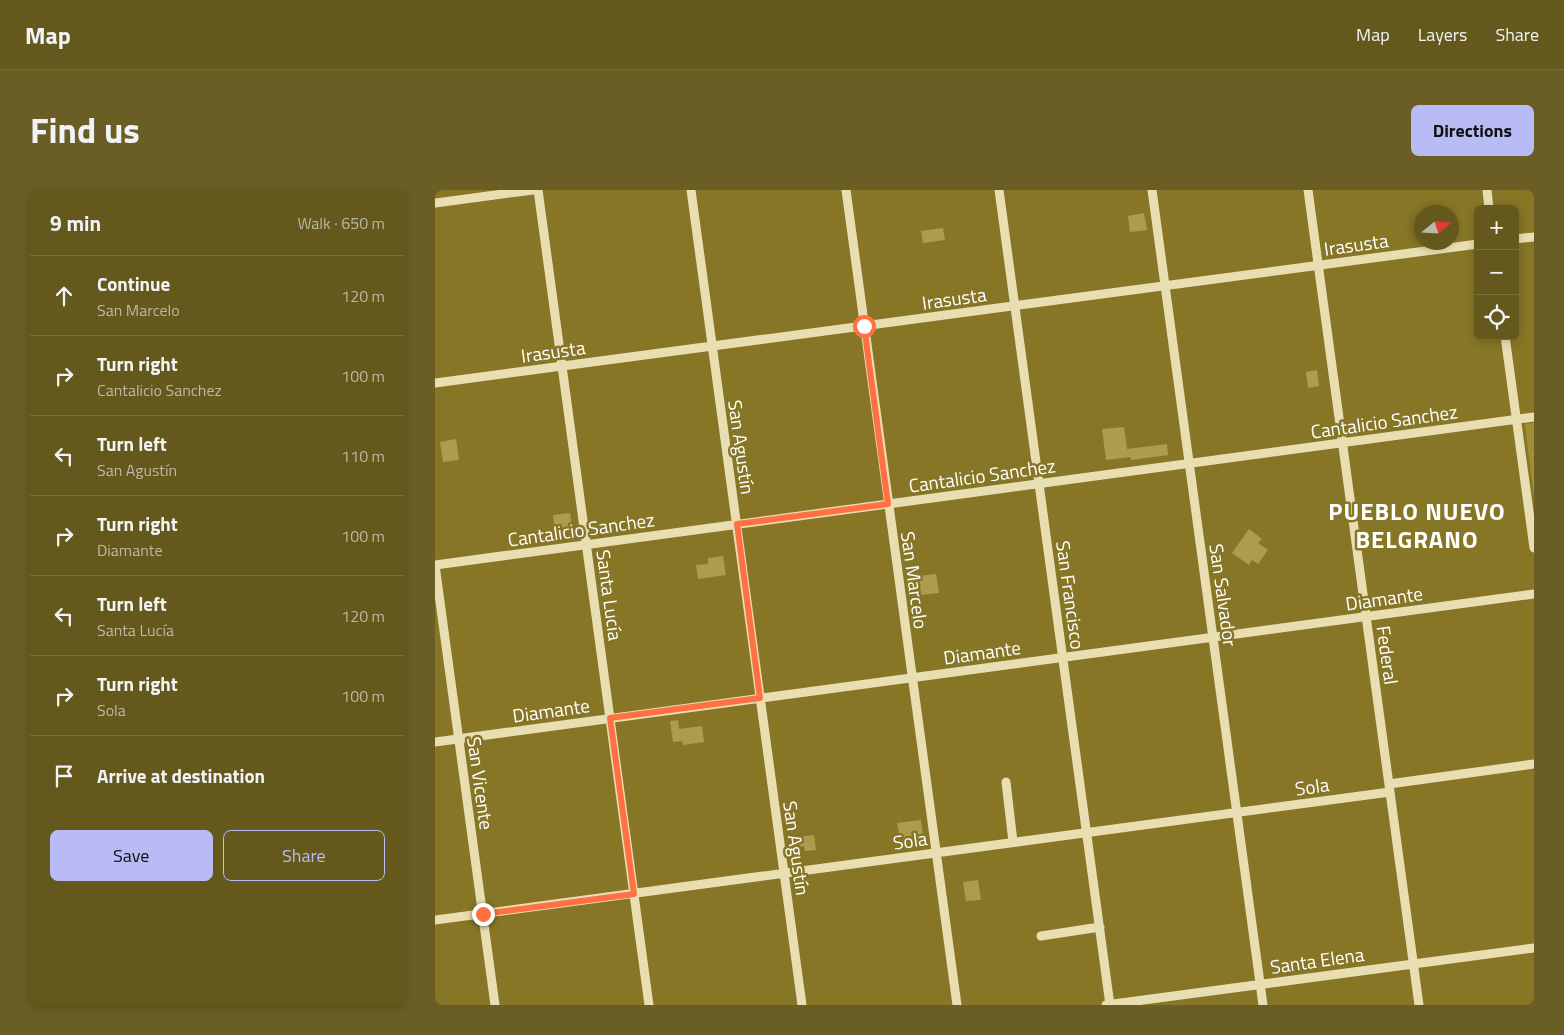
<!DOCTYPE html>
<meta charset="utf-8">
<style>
:root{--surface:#64581c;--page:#6a5e25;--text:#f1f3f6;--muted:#bbb8a3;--line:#786e3b;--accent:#b9bcf4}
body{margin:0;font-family:"Titillium Web",sans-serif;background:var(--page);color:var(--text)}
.controls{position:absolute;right:15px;top:15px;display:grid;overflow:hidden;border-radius:8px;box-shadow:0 2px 8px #0003}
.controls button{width:45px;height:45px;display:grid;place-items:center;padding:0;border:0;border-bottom:1px solid var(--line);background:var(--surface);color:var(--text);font:25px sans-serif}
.compass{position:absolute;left:979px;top:15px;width:45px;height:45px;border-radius:50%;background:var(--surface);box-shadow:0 2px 8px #0003;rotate:72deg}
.stop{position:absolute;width:15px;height:15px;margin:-11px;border:4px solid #ff7043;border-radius:50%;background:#fff}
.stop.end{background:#ff7043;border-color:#fff;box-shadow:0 1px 5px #0008}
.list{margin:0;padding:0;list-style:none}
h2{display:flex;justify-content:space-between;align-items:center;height:65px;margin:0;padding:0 20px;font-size:21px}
h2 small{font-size:16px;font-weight:400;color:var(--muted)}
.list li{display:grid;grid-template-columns:32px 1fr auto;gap:15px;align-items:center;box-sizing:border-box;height:80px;padding:0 20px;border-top:1px solid var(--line)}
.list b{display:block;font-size:19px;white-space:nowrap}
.list p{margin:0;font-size:16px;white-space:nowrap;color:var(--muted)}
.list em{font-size:16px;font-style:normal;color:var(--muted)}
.actions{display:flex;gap:10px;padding:15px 20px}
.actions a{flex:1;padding:11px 0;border:1px solid var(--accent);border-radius:8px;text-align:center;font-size:18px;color:var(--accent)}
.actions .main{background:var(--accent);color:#111}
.icon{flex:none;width:28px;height:28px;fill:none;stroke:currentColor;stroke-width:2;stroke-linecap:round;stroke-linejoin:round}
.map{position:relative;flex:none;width:1099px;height:815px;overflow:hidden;border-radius:8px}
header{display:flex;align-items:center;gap:30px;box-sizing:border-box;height:70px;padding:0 25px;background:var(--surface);border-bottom:1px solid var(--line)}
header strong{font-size:24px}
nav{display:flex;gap:28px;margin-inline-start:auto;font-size:18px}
.intro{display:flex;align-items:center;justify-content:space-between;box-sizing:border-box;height:120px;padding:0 30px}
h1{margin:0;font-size:35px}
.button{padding:12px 22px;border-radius:8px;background:var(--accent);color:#111;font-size:18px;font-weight:700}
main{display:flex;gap:30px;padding:0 30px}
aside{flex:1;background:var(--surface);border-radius:8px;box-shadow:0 2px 8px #0003}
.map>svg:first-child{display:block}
</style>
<header>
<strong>Map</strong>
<nav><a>Map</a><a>Layers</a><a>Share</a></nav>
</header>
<div class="intro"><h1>Find us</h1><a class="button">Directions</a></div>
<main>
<aside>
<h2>9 min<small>Walk · 650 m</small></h2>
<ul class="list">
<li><svg class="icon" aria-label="ahead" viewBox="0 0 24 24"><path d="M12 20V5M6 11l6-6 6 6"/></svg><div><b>Continue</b><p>San Marcelo</p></div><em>120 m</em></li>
<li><svg class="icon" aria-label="right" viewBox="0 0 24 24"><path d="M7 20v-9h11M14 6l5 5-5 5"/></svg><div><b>Turn right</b><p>Cantalicio Sanchez</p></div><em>100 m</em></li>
<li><svg class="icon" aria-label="left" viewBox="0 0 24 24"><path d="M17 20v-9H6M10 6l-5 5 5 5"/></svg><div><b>Turn left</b><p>San Agustín</p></div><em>110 m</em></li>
<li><svg class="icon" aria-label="right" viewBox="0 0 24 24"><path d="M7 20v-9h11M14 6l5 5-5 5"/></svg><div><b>Turn right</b><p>Diamante</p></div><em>100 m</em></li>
<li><svg class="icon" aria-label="left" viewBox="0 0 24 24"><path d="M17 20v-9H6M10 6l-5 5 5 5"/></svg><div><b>Turn left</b><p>Santa Lucía</p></div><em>120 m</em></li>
<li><svg class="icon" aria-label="right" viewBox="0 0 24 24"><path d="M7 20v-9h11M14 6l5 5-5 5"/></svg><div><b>Turn right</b><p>Sola</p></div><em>100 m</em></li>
<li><svg class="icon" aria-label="arrive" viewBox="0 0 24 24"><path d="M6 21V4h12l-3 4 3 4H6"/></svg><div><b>Arrive at destination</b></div></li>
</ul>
<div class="actions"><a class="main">Save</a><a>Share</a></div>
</aside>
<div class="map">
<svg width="1099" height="815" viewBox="0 0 1099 815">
<rect width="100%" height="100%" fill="#867626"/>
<path fill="#a28e37" d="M1099,233V307L1090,234Z"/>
<path fill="#ae9c4e" d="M709,23L712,40L695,42L693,26Z
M508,38L510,50L488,53L486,41Z
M882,180L884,196L873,198L871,182Z
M689,237L692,259L732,254L733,265L696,270V267L671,270L667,239Z
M21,249L24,270L8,272L5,252Z
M135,323L137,339L120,341L118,325Z
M814,339L827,349L823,353L833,360L823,374L817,370L814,375L797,363Z
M288,366L291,385L263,389L261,375L273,374V368Z
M501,384L504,403L485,405L483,386Z
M243,530L244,539L267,536L269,552L248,555L247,551L238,552L235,531Z
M486,630L488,645L465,649L462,633Z
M379,645L381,660L370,661L369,656L363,657L362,647Z
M543,690L546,710L531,711L528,692Z"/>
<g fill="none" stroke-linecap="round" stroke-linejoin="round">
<path stroke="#e8deb1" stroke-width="9" d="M103,0L214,815
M256,0L367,815
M411,0L522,815
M564,0L675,815
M717,0L828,815
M873,0L984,815
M1052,0L1054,19
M0,13L98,0
M1080,49L1099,47
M1070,146L1099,358
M0,193L1043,54
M0,375L1099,227
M0,375L60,815
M0,552L1099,404
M571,592L578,652
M954,594L1099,574
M0,730L955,602
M606,746L665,737
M671,815L1099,758"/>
</g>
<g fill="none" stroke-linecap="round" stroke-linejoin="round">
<path stroke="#ff7043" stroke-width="6" d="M48,724L199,704L175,528L325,508L302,334L453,314L429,136"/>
</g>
<g text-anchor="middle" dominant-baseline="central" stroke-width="5" stroke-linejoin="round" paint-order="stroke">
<g font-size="19" fill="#fff" stroke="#867626">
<text transform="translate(921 54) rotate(-8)">Irasusta</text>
<text transform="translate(519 108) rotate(-8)">Irasusta</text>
<text transform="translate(118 161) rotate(-8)">Irasusta</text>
<text transform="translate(949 231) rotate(-8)">Cantalicio Sanchez</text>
<text transform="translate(307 257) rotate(82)">San Agustín</text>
<text transform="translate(547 285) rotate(-8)">Cantalicio Sanchez</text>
<text transform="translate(146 339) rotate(-8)">Cantalicio Sanchez</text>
<text transform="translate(480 390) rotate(82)">San Marcelo</text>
<text transform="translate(175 405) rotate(82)">Santa Lucía</text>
<text transform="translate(636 405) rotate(82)">San Francisco</text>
<text transform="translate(789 405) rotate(82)">San Salvador</text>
<text transform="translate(949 408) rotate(-8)">Diamante</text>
<text transform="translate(547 462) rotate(-8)">Diamante</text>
<text transform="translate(953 465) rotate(82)">Federal</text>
<text transform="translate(116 520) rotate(-8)">Diamante</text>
<text transform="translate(46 593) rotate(82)">San Vicente</text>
<text transform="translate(877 596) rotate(-8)">Sola</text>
<text transform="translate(475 650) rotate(-8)">Sola</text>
<text transform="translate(362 658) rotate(82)">San Agustín</text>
<text transform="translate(882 770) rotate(-8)">Santa Elena</text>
</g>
<g font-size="24" font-weight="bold" letter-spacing="1" fill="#fff" stroke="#867626">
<text x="982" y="321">PUEBLO NUEVO<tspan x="982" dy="28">BELGRANO</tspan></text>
</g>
</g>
</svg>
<div class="controls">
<button>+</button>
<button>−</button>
<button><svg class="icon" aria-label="locate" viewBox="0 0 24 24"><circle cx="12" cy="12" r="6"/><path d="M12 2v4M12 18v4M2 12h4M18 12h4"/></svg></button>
</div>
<svg class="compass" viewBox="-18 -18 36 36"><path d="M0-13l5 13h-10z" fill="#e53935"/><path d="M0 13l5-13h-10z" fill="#bbb8a3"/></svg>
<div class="stop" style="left:429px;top:136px"></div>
<div class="stop end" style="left:48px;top:724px"></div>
</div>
</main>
